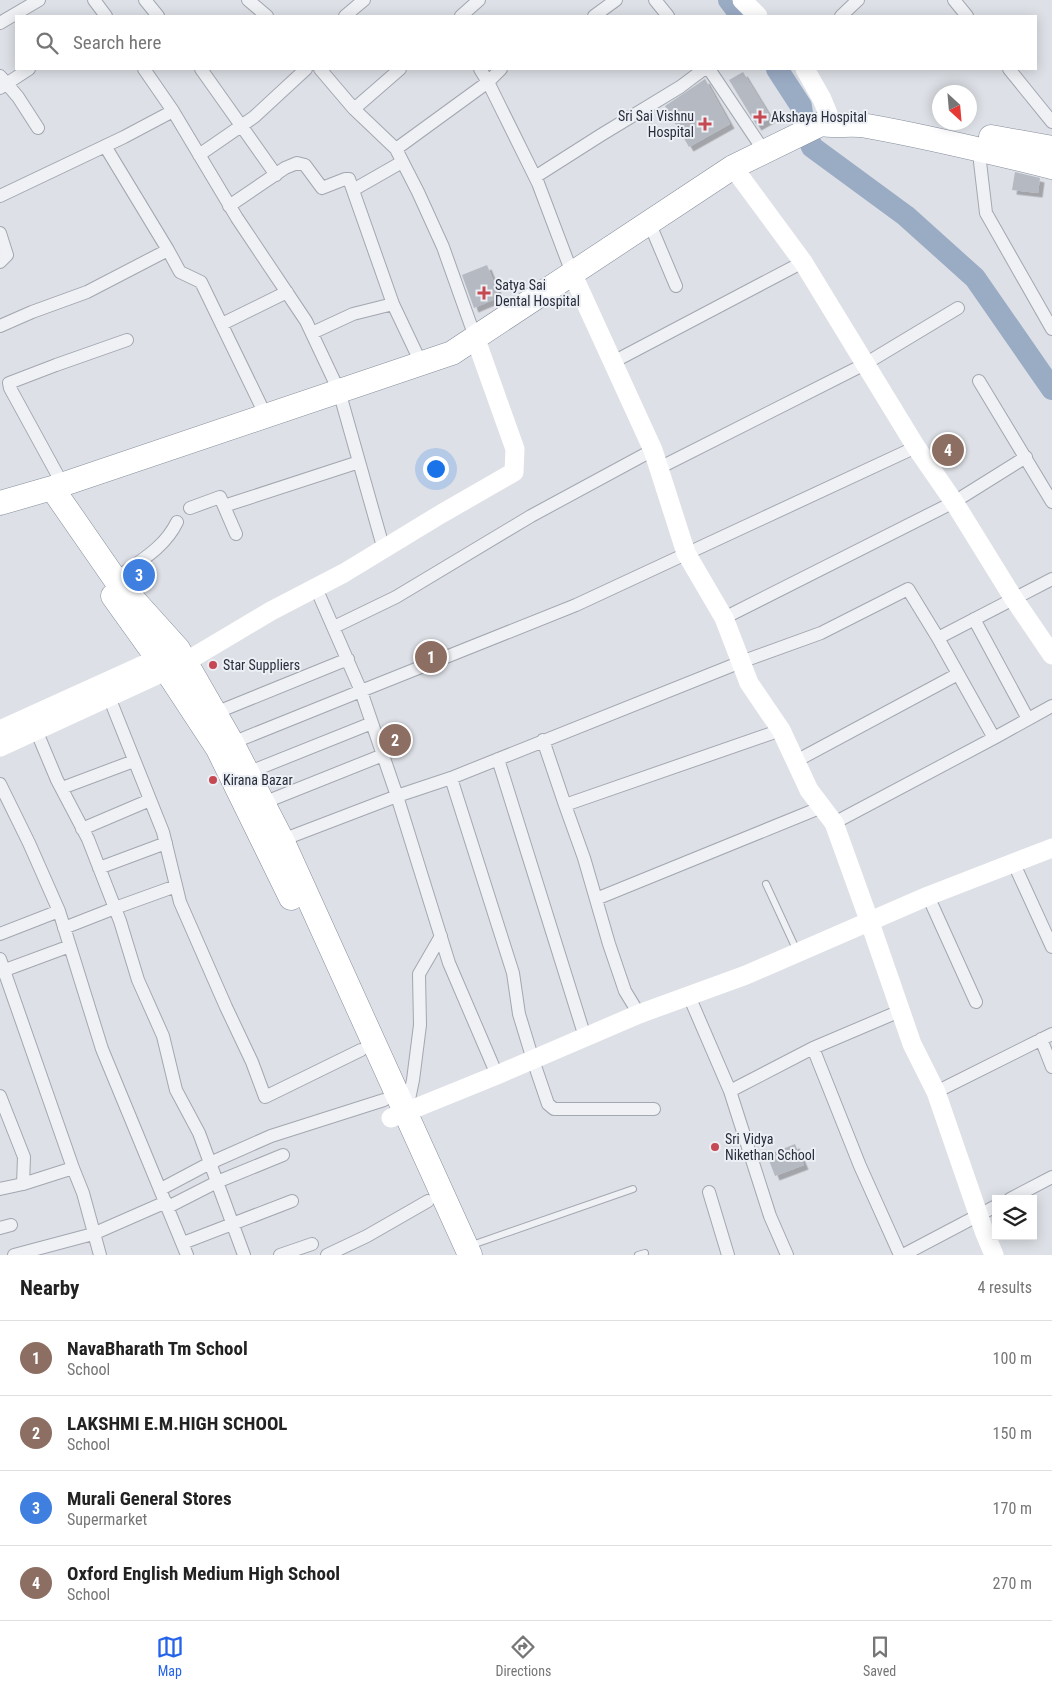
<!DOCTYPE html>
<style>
:root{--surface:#fff;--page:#f2f2f2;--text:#222;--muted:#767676;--line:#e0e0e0;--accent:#2563eb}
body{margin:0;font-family:"Roboto Condensed",sans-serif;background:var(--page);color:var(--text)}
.controls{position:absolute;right:15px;bottom:15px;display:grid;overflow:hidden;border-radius:0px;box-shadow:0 2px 12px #0003}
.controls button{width:45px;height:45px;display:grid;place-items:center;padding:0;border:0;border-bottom:1px solid var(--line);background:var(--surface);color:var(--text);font:25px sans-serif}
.compass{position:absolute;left:932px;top:85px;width:45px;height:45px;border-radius:50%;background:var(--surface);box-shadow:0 2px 12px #0003;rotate:154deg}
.you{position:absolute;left:435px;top:468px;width:18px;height:18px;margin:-12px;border:4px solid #fff;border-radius:50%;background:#1a73e8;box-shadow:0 0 0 8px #1a73e833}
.badge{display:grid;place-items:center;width:32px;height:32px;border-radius:50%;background:var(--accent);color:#fff;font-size:16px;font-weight:700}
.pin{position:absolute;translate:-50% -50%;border:2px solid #fff;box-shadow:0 1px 5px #0006}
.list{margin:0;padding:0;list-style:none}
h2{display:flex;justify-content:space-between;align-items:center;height:65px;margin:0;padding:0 20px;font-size:21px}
h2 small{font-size:16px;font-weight:400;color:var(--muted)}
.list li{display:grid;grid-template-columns:32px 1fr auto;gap:15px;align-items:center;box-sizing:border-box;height:75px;padding:0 20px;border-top:1px solid var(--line)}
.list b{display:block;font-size:19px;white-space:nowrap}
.list p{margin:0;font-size:16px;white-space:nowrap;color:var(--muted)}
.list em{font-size:16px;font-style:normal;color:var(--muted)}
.icon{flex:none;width:28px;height:28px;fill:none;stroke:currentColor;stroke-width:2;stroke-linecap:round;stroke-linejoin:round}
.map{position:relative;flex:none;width:1052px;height:1255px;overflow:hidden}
.search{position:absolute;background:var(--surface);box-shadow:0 2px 12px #0003;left:15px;right:15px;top:15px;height:55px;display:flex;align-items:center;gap:12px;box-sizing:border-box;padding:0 18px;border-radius:0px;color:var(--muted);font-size:19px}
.sheet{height:365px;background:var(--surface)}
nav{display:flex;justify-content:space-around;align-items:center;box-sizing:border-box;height:70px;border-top:1px solid var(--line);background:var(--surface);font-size:14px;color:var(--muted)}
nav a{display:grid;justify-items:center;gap:2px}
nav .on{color:var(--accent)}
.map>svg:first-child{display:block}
</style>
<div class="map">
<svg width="1052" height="1255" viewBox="0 0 1052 1255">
<defs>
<filter id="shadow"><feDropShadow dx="4.5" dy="4.5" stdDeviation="0" flood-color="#0004"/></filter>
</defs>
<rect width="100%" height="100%" fill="#dde0e6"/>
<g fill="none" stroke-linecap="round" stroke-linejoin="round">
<path stroke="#9aabc4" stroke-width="22" d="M729,0L741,16
M777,69L801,106L804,127L812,147L906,216L975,278L1052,389"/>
</g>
<path fill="#b5b9c2" filter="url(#shadow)" d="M743,72L771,118L757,126L729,80Z
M705,79L730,124L689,147L665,106Z
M1015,172L1040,178L1038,193L1012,190Z
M487,265L500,297L474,308L462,275Z
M795,1144L804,1165L775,1176L767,1155Z"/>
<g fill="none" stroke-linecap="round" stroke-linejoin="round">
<defs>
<path id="lane" d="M766,884L797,951
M472,1245L633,1189
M638,1255L645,1253"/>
<path id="street" d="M94,0L106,16
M145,0L158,16
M248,0L267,16
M655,0L668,16
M954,0L967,16
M345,16L364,0
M461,16L479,0
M594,16L616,0
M841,16L858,0
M0,23L39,0
M201,69L276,175
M320,69L354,109L400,69
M501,69L488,82L538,183L572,273
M709,69L764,151
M1009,69L1052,122
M0,76L18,97L38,128
M0,88L29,69
M354,109L396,149L488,82L480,69
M173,111L237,218L306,321L339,391L384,550
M105,146L168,250
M396,149L418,192L443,247L475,337
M980,149V162L986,213L1052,329
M199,155L254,117L306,69
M535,177L601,135L680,87L704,69
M353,190L402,162
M0,196L124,137L173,111L144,69
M229,206L285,168L297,163L305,165L322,188L345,179H349L393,304
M649,222L676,286
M0,233L7,255L0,262
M222,324L287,292
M0,326L32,312L87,292L168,250L180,272L201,282L266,416
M312,333L353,314L393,304L421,363
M613,362L803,262
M979,381L1052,502
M659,468L865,364L958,308
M63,485L10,388L9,383L56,365L127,340
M224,506L359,462
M190,508L220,497L236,534
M115,579C138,562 164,549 177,522
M316,588L361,691L576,605L916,447
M724,618L954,502L1026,457
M974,619L1028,719
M334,627L396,597L531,516L653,450
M938,638L1052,579
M109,697L163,832L180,902L226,1007L252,1062L265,1097L361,1050
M215,713L348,659
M36,730L57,780L88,839L120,921L138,980L163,1036L176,1090L199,1133L244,1255
M994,738L1052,706
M543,740L565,805
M232,743L361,691L397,796L451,778L741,662L821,633L908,589L938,638L994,738L834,823
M498,759L585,1037
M796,761L958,674
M247,773L372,723
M451,778L513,973L519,1014L533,1060L548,1104L554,1109H654
M0,784L29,843L59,911
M62,788L134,761
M263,803L383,755
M82,829L150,800
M282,840L397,796L449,963L497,1075
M1014,864L1052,947
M99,868L166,843
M928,896L976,1002
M596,899L822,807
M64,928L115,908L176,886
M0,934L59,911L102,1049L187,1255
M0,959L73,1168L83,1193L100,1255
M0,972L70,946
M689,996L730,1091L770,1216L787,1255
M639,1014L625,991L609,944L584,858L565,805L781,730
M1041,1039L1052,1067
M730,1091L813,1048
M936,1092L1052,1034
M0,1096L24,1157L23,1184L0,1189
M407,1109L413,1080L420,1025L419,974L441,936
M23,1184L73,1168
M161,1189L210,1163L271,1136L384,1100
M709,1192L728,1255
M1010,1199L1052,1177
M168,1207L217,1182L283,1155
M0,1228L11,1225
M183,1243L292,1201
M14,1255L93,1234L166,1202
M280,1255L312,1244
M327,1255L367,1236L428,1201
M900,1255L860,1166L813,1048L900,1011
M903,1255L996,1206"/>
<path id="highway" d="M991,137L1052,148
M52,488L115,579L178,649L232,743L282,840L470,1255
M0,503L52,488L452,353L733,167L821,124C836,127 852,123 867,126C929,137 991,152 1052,167
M113,596L166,670L218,749L291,898"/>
</defs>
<use href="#lane" stroke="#a3a7b0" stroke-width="8"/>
<use href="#street" stroke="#a3a7b0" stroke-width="14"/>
<use href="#highway" stroke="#858d9c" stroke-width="25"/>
<use href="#lane" stroke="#eff1f5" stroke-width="6"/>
<use href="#street" stroke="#eff1f5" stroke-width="12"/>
<path stroke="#fff" stroke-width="19" d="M742,0L758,16
M805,69L822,99L833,126
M733,167L803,262L916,447L954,502L1014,599L1052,655
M572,273L653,450L686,553L724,618L749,683L781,730L809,790L834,823L869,920L912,1044L936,1092L984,1231L994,1255
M0,730L170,653
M0,747L187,661L271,611L344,573L441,514L514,472L515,449L475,337
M391,1118L497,1075L639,1014L746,975L928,896L1052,848"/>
<use href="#highway" stroke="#fff" stroke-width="24"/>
</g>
<g fill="#c54852" stroke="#eceff4" stroke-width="2">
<path d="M757.5 109.5h5v5h5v5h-5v5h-5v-5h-5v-5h5z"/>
<path d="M702.5 116.5h5v5h5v5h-5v5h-5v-5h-5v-5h5z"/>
<path d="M481.5 285.5h5v5h5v5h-5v5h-5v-5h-5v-5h5z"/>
<circle cx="213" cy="665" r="5"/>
<circle cx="213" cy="780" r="5"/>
<circle cx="715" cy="1147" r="5"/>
</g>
<g text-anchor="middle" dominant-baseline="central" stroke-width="4" stroke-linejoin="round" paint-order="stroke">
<g font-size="14" fill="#282d3c" stroke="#eceff4" text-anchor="start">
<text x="694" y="116" text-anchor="end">Sri Sai Vishnu<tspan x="694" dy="16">Hospital</tspan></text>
<text x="771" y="117">Akshaya Hospital</text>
<text x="495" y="285">Satya Sai<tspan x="495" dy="16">Dental Hospital</tspan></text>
<text x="223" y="665">Star Suppliers</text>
<text x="223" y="780">Kirana Bazar</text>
<text x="725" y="1139">Sri Vidya<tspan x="725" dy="16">Nikethan School</tspan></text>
</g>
</g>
</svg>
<div class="controls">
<button><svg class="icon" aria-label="layers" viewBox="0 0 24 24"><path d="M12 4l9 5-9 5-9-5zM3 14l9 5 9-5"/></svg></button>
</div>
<svg class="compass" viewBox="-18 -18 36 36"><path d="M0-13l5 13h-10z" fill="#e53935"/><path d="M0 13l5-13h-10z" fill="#767676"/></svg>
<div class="you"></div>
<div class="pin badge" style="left:431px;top:657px;background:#8d6e63">1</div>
<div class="pin badge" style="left:395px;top:740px;background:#8d6e63">2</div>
<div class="pin badge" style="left:139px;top:575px;background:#3f7fe0">3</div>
<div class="pin badge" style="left:948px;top:450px;background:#8d6e63">4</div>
<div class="search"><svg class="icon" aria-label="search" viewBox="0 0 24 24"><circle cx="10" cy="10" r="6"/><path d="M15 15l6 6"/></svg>Search here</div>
</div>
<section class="sheet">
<h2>Nearby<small>4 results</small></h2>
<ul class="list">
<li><span class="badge" style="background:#8d6e63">1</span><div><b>NavaBharath Tm School</b><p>School</p></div><em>100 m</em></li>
<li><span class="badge" style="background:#8d6e63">2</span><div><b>LAKSHMI E.M.HIGH SCHOOL</b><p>School</p></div><em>150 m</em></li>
<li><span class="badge" style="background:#3f7fe0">3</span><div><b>Murali General Stores</b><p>Supermarket</p></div><em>170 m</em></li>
<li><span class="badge" style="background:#8d6e63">4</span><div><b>Oxford English Medium High School</b><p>School</p></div><em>270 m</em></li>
</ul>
</section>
<nav>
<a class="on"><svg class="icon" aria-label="map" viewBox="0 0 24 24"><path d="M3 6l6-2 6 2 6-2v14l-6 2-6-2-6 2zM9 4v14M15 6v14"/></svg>Map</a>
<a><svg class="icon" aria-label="directions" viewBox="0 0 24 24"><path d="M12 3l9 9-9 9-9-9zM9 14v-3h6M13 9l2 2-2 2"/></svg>Directions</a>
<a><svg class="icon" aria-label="saved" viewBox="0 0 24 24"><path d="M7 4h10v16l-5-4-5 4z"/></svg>Saved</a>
</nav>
